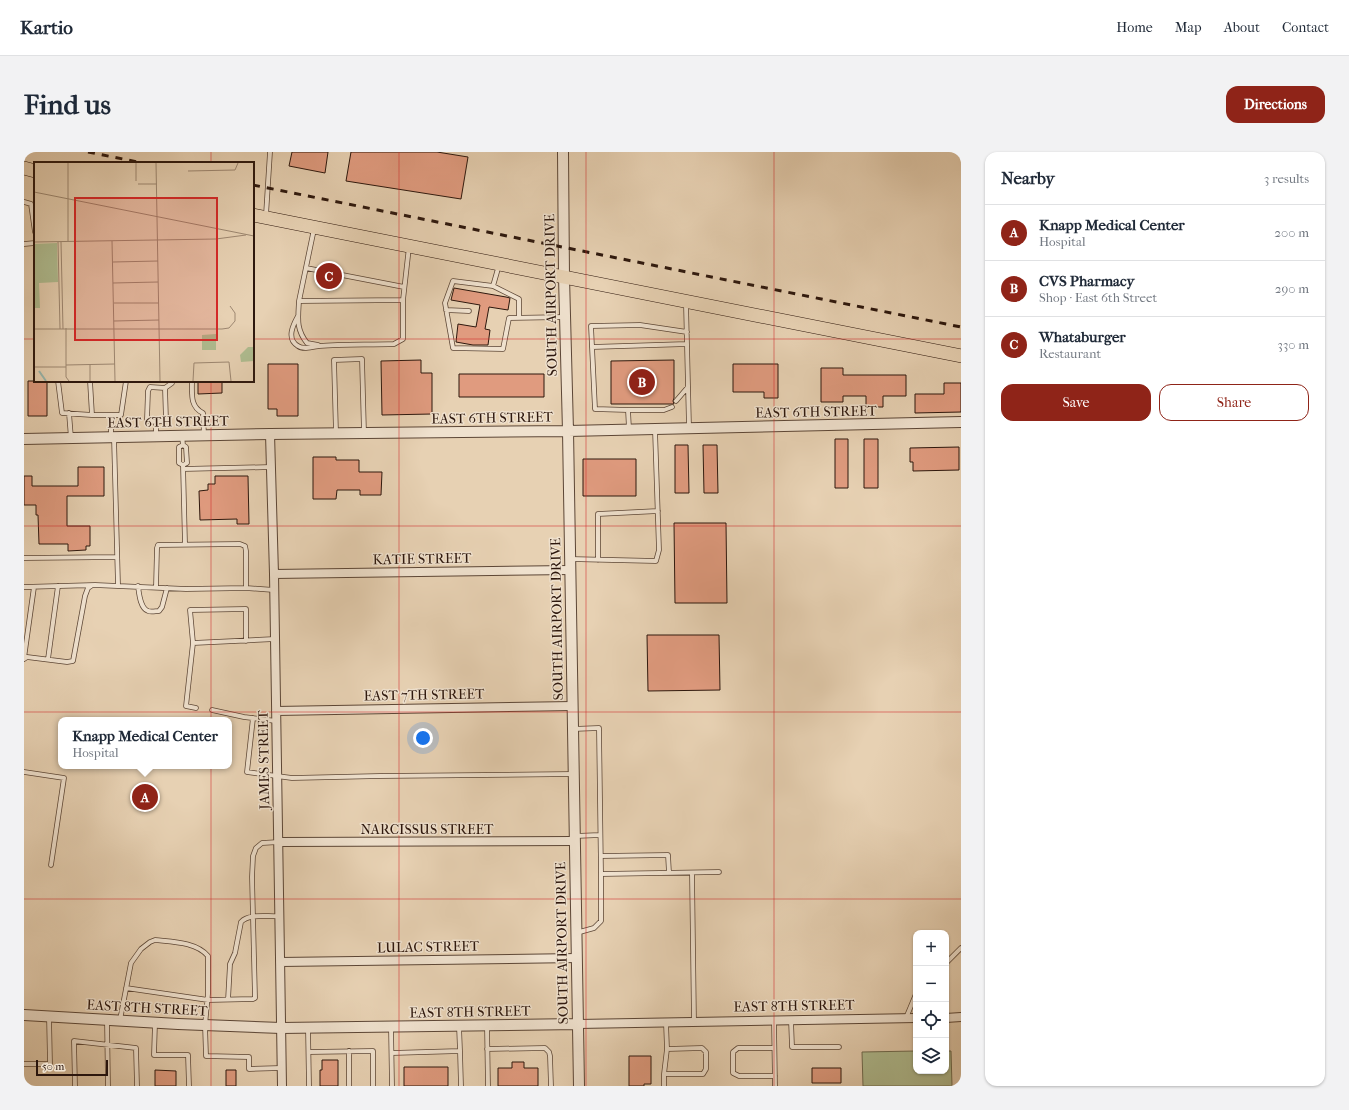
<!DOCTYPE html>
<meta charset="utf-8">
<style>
:root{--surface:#fff;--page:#f2f2f3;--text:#1f2937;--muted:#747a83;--line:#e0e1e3;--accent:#8f2418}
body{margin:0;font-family:"IM FELL French Canon",serif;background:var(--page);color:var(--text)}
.controls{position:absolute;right:12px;bottom:12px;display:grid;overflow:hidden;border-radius:8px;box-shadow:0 1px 3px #0004}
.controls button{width:36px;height:36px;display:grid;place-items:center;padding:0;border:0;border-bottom:1px solid var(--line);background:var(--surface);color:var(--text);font:20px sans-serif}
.scale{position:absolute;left:12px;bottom:10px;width:72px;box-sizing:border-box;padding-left:4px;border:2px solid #2d170d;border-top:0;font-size:11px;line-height:14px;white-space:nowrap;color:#2d170d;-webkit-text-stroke:3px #efe1ce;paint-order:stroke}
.you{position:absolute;left:399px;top:586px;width:14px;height:14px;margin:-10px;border:3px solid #fff;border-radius:50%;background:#1a73e8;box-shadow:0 0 0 6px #1a73e833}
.badge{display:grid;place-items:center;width:26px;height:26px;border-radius:50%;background:var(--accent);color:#fff;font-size:13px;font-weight:700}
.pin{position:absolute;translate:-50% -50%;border:2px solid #fff;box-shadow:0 1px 4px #0006}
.popup{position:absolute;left:34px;top:565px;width:174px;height:52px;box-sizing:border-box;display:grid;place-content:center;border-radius:8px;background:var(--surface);filter:drop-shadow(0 1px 3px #0005);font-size:13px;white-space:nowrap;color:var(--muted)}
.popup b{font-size:15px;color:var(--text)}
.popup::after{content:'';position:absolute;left:50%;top:100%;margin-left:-8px;border:8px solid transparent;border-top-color:var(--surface)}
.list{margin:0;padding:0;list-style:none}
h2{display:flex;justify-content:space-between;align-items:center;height:52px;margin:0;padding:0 16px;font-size:17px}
h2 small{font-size:13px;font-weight:400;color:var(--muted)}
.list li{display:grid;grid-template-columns:26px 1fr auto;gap:12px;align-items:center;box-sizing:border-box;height:56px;padding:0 16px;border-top:1px solid var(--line)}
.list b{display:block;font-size:15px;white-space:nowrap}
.list p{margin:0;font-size:13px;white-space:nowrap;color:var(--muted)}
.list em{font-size:13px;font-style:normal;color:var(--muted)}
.actions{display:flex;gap:8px;padding:12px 16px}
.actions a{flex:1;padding:9px 0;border:1px solid var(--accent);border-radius:12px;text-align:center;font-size:14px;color:var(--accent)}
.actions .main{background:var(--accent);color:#fff}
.icon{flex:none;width:22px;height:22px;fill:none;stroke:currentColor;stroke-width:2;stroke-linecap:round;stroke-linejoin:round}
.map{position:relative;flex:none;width:937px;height:934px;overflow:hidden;border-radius:12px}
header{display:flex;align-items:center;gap:24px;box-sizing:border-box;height:56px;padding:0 20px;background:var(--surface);border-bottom:1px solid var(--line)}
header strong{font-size:19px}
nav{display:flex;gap:22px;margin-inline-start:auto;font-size:14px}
.intro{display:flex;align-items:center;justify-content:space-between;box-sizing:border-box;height:96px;padding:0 24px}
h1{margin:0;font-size:28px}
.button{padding:10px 18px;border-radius:12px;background:var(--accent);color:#fff;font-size:14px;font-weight:700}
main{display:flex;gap:24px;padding:0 24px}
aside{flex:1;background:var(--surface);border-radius:12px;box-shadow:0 1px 3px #0004}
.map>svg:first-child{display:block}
</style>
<header>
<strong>Kartio</strong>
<nav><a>Home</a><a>Map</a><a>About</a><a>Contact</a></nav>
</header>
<div class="intro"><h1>Find us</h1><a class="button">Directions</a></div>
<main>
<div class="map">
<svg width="937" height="934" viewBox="0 0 937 934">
<rect width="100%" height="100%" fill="#e7d1b3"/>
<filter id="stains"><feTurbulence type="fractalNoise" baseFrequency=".005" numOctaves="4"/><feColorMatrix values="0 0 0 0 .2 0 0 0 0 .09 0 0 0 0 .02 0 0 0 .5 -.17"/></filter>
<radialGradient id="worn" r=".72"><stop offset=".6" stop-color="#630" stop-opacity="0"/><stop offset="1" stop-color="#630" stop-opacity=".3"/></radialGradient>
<path fill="#afbd91" stroke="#6e6a4f" d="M892,899V919H922V899H927L928,934H839L838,900Z"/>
<path fill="#e09b7f" stroke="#2d170d" d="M268,0H304L301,21L265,14Z
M327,0H413L444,5L437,47L322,29Z
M430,136L482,145L486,146L484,158L465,155L461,177L466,178L464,193H449L432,190L434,172L452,175L456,153L427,148Z
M397,208V221H408V262L358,263L357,209Z
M650,208V246L649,249L650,252H587V209Z
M244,212H274V264H253V257H244Z
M709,212H754V246H740V240H709Z
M797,216H819V223H882V244H859V255H842V244H819V250H797Z
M435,222H520V245H435Z
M4,229H23V264H4Z
M174,229H198V241L174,242Z
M920,231H937V260L891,261V242H920Z
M811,287H824V336H811Z
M840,287H854V336H840Z
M651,293H664L665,341H651Z
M679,293H693L694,341H680Z
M935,295V318L889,319V310H886V296Z
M289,305H312V308H335V320H358L357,343H336V338H313L312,347H289Z
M559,307H612V344H559Z
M54,315H80V344H43V374H66V394H62V398L44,399V392H15L14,363H12V353H0V324H8V334H54Z
M191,324H224L225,372H213V367L176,368L175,339L184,338V332H191Z
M650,371H702L703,451H651Z
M623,483H695L696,538L624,539Z
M605,904H627V932H620V934H605Z
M298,908H314V934H296V918H298Z
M488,910H500V916H514V934H474V916H488Z
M380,915H424V934H380Z
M788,916H817V931H788Z
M131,918L152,919V934H131Z
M202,918H212V934H202Z"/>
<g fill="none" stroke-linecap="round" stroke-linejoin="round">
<defs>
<path id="service" d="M0,50L7,52L11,80
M242,63L246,0
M290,77L275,149L379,148L385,95
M0,92L11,91
M282,116L380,135
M469,134L475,113
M275,149C274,167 272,177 283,191L294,193
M662,152L665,275
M422,158L445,159
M274,164C269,173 262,187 274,194C279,198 289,195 295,194C320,192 345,193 370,192L379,187V148
M495,166V147L469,134L429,129L421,151L429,196L479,197L485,166L541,165
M568,195L663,192
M34,229L38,261L68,263H97L102,229
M66,229L68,263
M168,229C168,242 166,255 179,261L180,283
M652,249L664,235
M604,258H640L648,255
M45,261L47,286
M87,263V285
M132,270L142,268L141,236
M605,277L604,258L571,257L567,174L616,173L663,180
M312,281L310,208L338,207L340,281
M132,284V270L124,269L123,267L124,239L126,235L141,236L148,231V229
M158,284L159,293L162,295L163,311L159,313L161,392
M90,286L94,433
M159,293L155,295V311L159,313
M159,317L247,315
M0,406L93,405
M546,407L632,409L635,398L631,278
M574,408V362L634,359
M114,434C115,441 116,456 124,459C127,460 132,459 135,459L138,455L143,436
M0,435L71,433L162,437L222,436L250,438
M132,435L133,396L134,393L216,392L221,394L222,399V436
M169,491L166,458L222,457V489
M0,506L10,435
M0,507L3,505L43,510L49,509L61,444L64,436L67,434
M24,507L34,434
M172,556L162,554L169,491L251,487
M188,558L220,565L252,569
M229,566L223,620L268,626L356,624L549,622
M549,577L575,576L577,722
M0,620L40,626L27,713
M551,684L576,683
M577,704L644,703L645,721
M668,721L670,870
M552,781L570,776L577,769V722L695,720
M922,811L937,796
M102,836L184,848L229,847L231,846L228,725L229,704L232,696L238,691L255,690
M204,848L206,812L211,801L217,770C225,761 244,765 255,764
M882,866L892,842
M83,868L84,934
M96,868L107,811L117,797L126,790L131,788C149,790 172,790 184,804V842L181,873L182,904L225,905V917L257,916
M767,868L768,895H815
M750,869L751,934
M131,871L130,903H164L165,934
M435,874L436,899
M463,874L464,934
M367,875L368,934
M284,876L285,934
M750,896H714L709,900V921L715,924H751
M463,897L521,896L525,900L526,904L527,934
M285,900L349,899V934
M368,901L436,899L437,934
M0,912H26L25,864
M640,922L643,897
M51,934L50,889L112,896L113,934
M325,934V899
M640,934V922H679L682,917V900L678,896L643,897L642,871"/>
<path id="minor" d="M246,282L250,422L258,934
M250,422L546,418
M252,559L549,554
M255,690L551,689
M256,810L553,806
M922,866L937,865
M554,872L892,866"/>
<path id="tertiary" d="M539,0L540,125L544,279L555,934
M0,287L246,282L544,279L937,270
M0,863L154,872L257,876L554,872"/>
<path id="primary" d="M0,16L11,19
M229,63L937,204"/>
</defs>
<use href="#service" stroke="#5c4636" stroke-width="5.5"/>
<use href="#minor" stroke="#5c4636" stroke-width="10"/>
<use href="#tertiary" stroke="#5c4636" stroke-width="12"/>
<use href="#primary" stroke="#2d170d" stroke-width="14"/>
<use href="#service" stroke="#efe1ce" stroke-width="4"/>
<use href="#minor" stroke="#efe1ce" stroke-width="8"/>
<use href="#tertiary" stroke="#efe1ce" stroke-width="10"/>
<use href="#primary" stroke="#e7d1b3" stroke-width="13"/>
<path stroke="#2d170d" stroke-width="3" stroke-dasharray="7 7" stroke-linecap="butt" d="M64,0L119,11
M229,33L937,175"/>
</g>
<path fill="none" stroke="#d62828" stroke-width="1" stroke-opacity="0.55" d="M187,0V11M375,0V934M562,0V934M750,0V934M0,187H11M229,187H937M187,229V934M0,374H937M0,560H937M0,747H937"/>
<g text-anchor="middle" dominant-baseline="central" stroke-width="3" stroke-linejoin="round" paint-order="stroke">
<g font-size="14" fill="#2d170d" stroke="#efe1ce">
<text transform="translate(527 143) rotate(-91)">SOUTH AIRPORT DRIVE</text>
<text transform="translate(792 260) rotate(-1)">EAST 6TH STREET</text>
<text transform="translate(468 266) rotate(-1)">EAST 6TH STREET</text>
<text transform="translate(144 270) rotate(-1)">EAST 6TH STREET</text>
<text transform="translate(398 407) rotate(-1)">KATIE STREET</text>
<text transform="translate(533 467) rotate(-91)">SOUTH AIRPORT DRIVE</text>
<text transform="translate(400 543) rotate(-1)">EAST 7TH STREET</text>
<text transform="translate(240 608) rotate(-91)">JAMES STREET</text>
<text x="403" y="677">NARCISSUS STREET</text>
<text transform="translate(538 791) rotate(-91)">SOUTH AIRPORT DRIVE</text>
<text transform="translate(404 795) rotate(-1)">LULAC STREET</text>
<text transform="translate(770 854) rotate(-1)">EAST 8TH STREET</text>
<text transform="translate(123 856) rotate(3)">EAST 8TH STREET</text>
<text transform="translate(446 860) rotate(-1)">EAST 8TH STREET</text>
</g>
</g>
<g transform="translate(10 10)">
<rect width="220" height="220" fill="#e7d1b3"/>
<path d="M23,81L24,120L5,121L6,146H0V82ZM182,172V188H168V173ZM214,185H219L220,188V199L207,200L206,193Z" fill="#afbd91"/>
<path fill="none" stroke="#97b7ae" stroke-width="2" d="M5,209L12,219"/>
<path fill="none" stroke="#9d8771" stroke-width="1" d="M102,1V19M122,1L126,219M154,9L201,8L204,1M104,22H123M0,30L220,74M34,79V1M78,79L81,219M0,80L182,77L212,73M24,80L26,167M27,80L29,167M79,100L124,99M79,121L124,120M80,141H125M80,159L125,158M32,166V215L35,219M0,167H188L195,166L201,159V151L196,144M32,203L81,202M56,203V219M0,205H32M159,219L160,201L195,200L197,219"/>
<path fill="#d62828" fill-opacity="0.15" stroke="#d62828" stroke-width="2" d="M41,36H183V178H41Z"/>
<rect width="220" height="220" fill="none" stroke="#2d170d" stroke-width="2"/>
</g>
<rect width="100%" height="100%" filter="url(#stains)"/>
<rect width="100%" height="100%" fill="url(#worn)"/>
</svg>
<div class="controls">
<button>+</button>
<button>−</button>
<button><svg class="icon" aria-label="locate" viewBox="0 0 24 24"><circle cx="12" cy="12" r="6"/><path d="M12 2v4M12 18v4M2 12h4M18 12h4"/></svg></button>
<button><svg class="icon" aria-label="layers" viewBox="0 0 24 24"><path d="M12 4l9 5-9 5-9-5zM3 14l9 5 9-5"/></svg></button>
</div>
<div class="scale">50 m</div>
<div class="you"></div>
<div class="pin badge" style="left:121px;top:645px">A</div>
<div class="popup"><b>Knapp Medical Center</b>Hospital</div>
<div class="pin badge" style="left:618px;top:230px">B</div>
<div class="pin badge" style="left:305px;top:124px">C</div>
</div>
<aside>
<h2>Nearby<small>3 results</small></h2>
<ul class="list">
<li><span class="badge">A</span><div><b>Knapp Medical Center</b><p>Hospital</p></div><em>200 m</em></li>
<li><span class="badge">B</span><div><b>CVS Pharmacy</b><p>Shop · East 6th Street</p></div><em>290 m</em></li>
<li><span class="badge">C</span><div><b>Whataburger</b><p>Restaurant</p></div><em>330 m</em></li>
</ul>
<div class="actions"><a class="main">Save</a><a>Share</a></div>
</aside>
</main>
